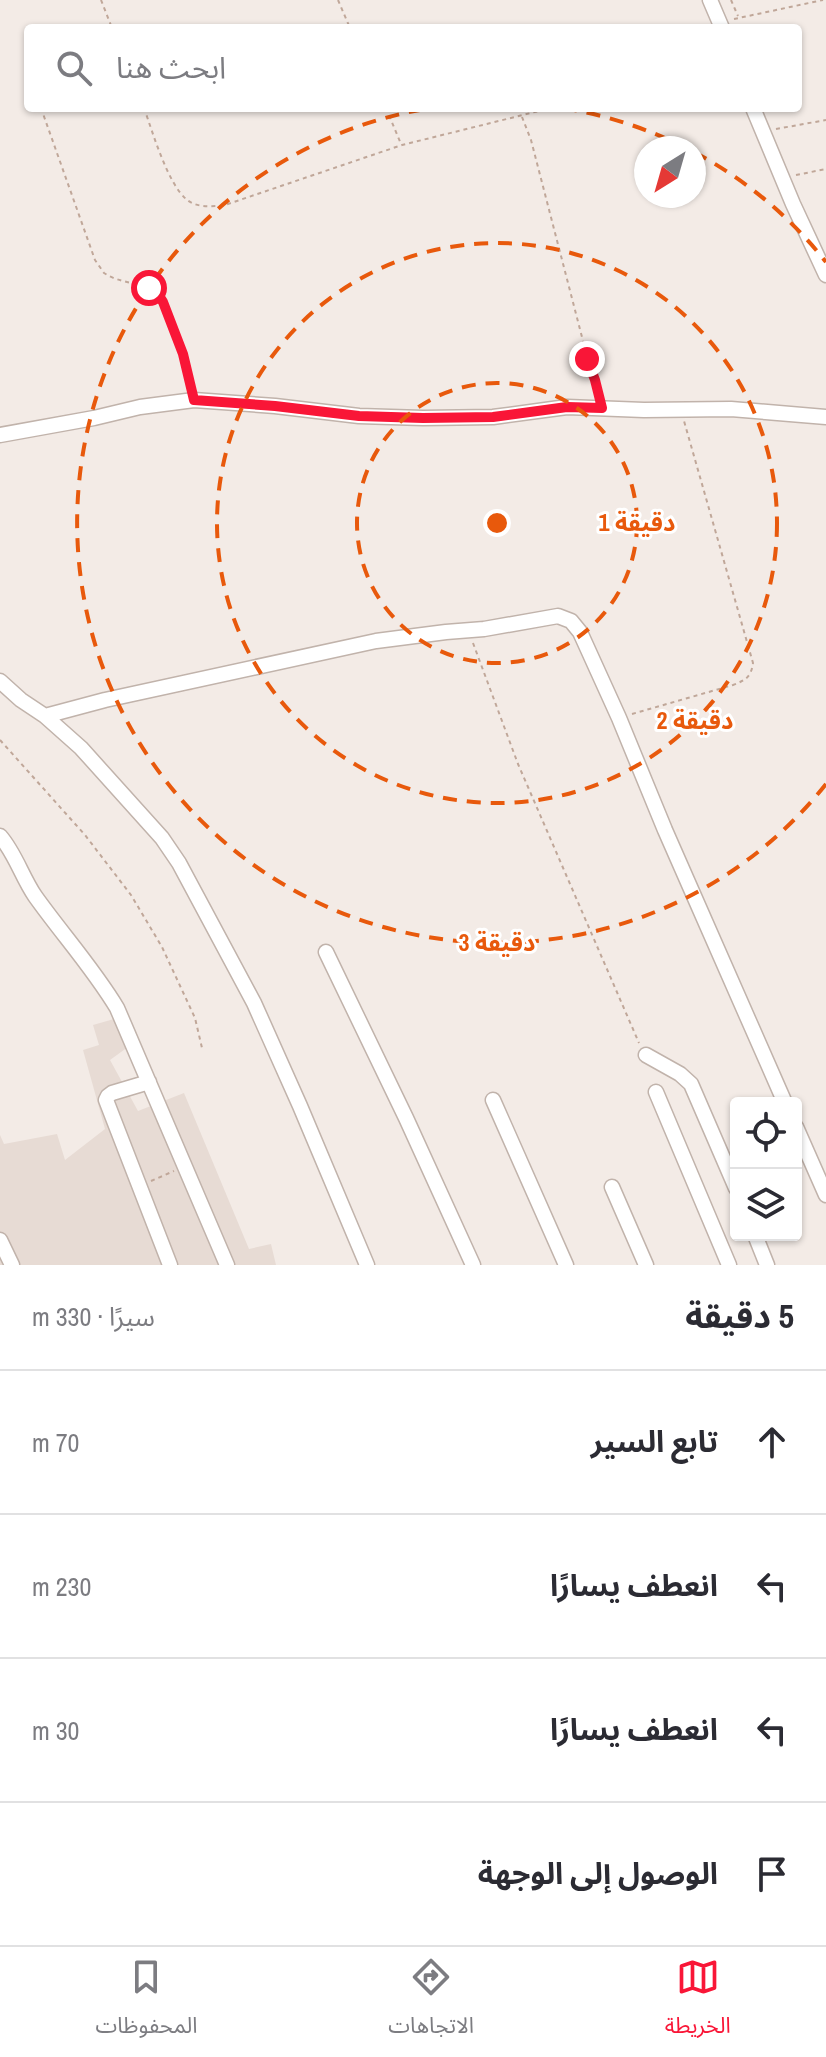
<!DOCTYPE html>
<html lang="ar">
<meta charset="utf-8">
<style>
:root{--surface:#fff;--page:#f2f2f3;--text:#2b2b33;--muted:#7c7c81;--line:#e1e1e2;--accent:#f91637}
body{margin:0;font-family:"Archivo Narrow","Noto Sans Arabic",sans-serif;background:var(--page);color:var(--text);direction:rtl}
.controls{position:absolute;right:24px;bottom:24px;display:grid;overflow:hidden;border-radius:8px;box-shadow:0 2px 6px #0004}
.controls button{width:72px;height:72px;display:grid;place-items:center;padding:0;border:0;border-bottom:2px solid var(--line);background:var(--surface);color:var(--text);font:40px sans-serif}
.compass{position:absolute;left:634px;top:136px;width:72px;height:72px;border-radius:50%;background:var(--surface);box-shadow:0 2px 6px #0004;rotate:217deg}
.stop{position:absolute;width:24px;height:24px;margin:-18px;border:6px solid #f91637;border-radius:50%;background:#fff}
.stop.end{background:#f91637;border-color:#fff;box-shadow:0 2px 8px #0008}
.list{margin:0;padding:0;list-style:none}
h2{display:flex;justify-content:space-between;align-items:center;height:104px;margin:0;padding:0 32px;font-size:34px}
h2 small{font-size:26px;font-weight:400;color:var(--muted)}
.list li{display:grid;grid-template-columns:52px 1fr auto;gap:24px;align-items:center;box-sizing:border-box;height:144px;padding:0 32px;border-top:2px solid var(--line)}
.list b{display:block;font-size:30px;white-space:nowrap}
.list em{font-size:26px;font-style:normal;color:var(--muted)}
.icon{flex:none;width:44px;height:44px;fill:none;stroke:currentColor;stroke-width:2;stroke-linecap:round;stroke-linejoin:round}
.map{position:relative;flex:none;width:826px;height:1265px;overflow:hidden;direction:ltr}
.search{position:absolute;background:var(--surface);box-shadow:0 2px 6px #0004;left:24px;right:24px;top:24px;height:88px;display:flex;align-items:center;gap:20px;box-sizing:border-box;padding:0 28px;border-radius:8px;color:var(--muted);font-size:30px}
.sheet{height:680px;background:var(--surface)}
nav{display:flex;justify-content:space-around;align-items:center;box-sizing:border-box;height:112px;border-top:2px solid var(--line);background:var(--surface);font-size:22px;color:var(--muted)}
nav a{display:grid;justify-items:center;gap:4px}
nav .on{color:var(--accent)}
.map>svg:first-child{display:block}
</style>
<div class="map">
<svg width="826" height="1265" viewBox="0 0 826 1265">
<rect width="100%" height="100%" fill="#f3ebe6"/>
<path fill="#e7dbd4" d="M121,1017L139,1039L110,1060L138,1111L184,1093L249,1249L271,1244L276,1265H0V1135L4,1144L57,1134L65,1160L105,1129L83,1050L99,1045L93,1025Z"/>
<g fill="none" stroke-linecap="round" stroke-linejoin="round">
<defs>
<path id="minor" d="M710,0L722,28
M753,108L793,204L826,275
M0,435L94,418L140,407L194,400L275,406L359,416L423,418L493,417L567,407L644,410L731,409L826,417
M0,681L21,700L45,716L105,700L376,641L446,632L484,629L558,616L571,621L580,632L619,718L665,830L785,1103
M45,716L81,748L162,838L179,863L254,1003L300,1106L367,1265
M0,836C15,853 22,877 35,896C62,934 93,968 117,1008L227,1265
M326,952L406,1118L473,1265
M646,1055L680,1074L691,1084L736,1188
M149,1082L112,1093L108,1096L106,1100L170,1265
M656,1092L729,1265
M493,1100L566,1265
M796,1127L826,1195
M612,1187L646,1265
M755,1235L767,1265
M0,1240L12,1265"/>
</defs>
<use href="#minor" stroke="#c1b3ab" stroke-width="17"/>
<path stroke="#c0a799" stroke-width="2" stroke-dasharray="4 4" stroke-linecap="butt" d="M101,0L112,28
M338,0L350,28
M731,0L738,16
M734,19L823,0
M25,74L28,79
M41,108L95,260L104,273L109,276C123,283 139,283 152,289C168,298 186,368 191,387
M144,108C153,133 167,182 186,199C196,208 209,206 222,206L402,145L551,108
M386,108L401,144
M522,117L531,140L583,341L599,395
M776,129L826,120
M796,175L826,169
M473,643L518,764L639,1043
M632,714L733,685C746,680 751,677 753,663L684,421
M0,740L85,835L131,895L162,947L195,1018L202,1048
M151,1181L174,1171"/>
<use href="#minor" stroke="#fff" stroke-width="14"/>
</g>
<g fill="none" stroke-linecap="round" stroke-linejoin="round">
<path stroke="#f91637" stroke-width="10" d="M149,288L156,291L163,302L183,354L194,400L275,406L359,416L423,418L493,417L567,407L602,408L595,380L587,359"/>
</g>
<g fill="none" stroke="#e8590c" stroke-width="4" stroke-dasharray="14 10">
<circle cx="497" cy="523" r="140"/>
<circle cx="497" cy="523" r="280"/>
<path d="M826 784A420 420 0 1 1 431 108M563 108A420 420 0 0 1 684 147M694 152A420 420 0 0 1 826 262"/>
</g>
<circle cx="497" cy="523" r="12" fill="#e8590c" stroke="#fff" stroke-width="4"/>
<g font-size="24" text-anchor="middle" font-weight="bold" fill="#e8590c" stroke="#fff" stroke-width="6" stroke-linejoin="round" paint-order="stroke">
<text x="637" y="531">1 دقيقة</text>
<text x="695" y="729">2 دقيقة</text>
<text x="497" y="951">3 دقيقة</text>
</g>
</svg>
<div class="controls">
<button><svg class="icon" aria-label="locate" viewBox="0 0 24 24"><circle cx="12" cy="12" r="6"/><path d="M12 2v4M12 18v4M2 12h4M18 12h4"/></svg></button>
<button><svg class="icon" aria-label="layers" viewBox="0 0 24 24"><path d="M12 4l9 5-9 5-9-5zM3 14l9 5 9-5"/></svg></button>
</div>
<svg class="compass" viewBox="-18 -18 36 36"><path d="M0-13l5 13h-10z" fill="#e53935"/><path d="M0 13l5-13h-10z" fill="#7c7c81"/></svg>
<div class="stop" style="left:149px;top:288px"></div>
<div class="stop end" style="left:587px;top:359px"></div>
<div class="search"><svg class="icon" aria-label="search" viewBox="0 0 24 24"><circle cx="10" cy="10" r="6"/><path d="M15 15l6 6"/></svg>ابحث هنا</div>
</div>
<section class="sheet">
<h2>5 دقيقة<small>سيرًا · 330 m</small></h2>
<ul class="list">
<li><svg class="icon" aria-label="ahead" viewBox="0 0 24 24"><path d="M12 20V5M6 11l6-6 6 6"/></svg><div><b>تابع السير</b></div><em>70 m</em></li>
<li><svg class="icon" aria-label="left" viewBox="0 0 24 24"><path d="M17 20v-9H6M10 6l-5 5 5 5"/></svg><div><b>انعطف يسارًا</b></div><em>230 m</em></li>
<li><svg class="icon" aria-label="left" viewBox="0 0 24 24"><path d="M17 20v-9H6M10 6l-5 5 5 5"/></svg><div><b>انعطف يسارًا</b></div><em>30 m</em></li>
<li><svg class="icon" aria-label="arrive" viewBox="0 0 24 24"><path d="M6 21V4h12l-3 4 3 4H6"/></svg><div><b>الوصول إلى الوجهة</b></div></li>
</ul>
</section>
<nav>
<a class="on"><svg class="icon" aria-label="map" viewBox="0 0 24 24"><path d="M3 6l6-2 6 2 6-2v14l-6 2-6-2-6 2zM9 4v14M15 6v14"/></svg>الخريطة</a>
<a><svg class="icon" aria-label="directions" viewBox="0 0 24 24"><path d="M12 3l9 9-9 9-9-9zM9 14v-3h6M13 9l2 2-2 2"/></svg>الاتجاهات</a>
<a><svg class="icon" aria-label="saved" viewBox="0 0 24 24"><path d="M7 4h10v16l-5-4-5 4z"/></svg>المحفوظات</a>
</nav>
